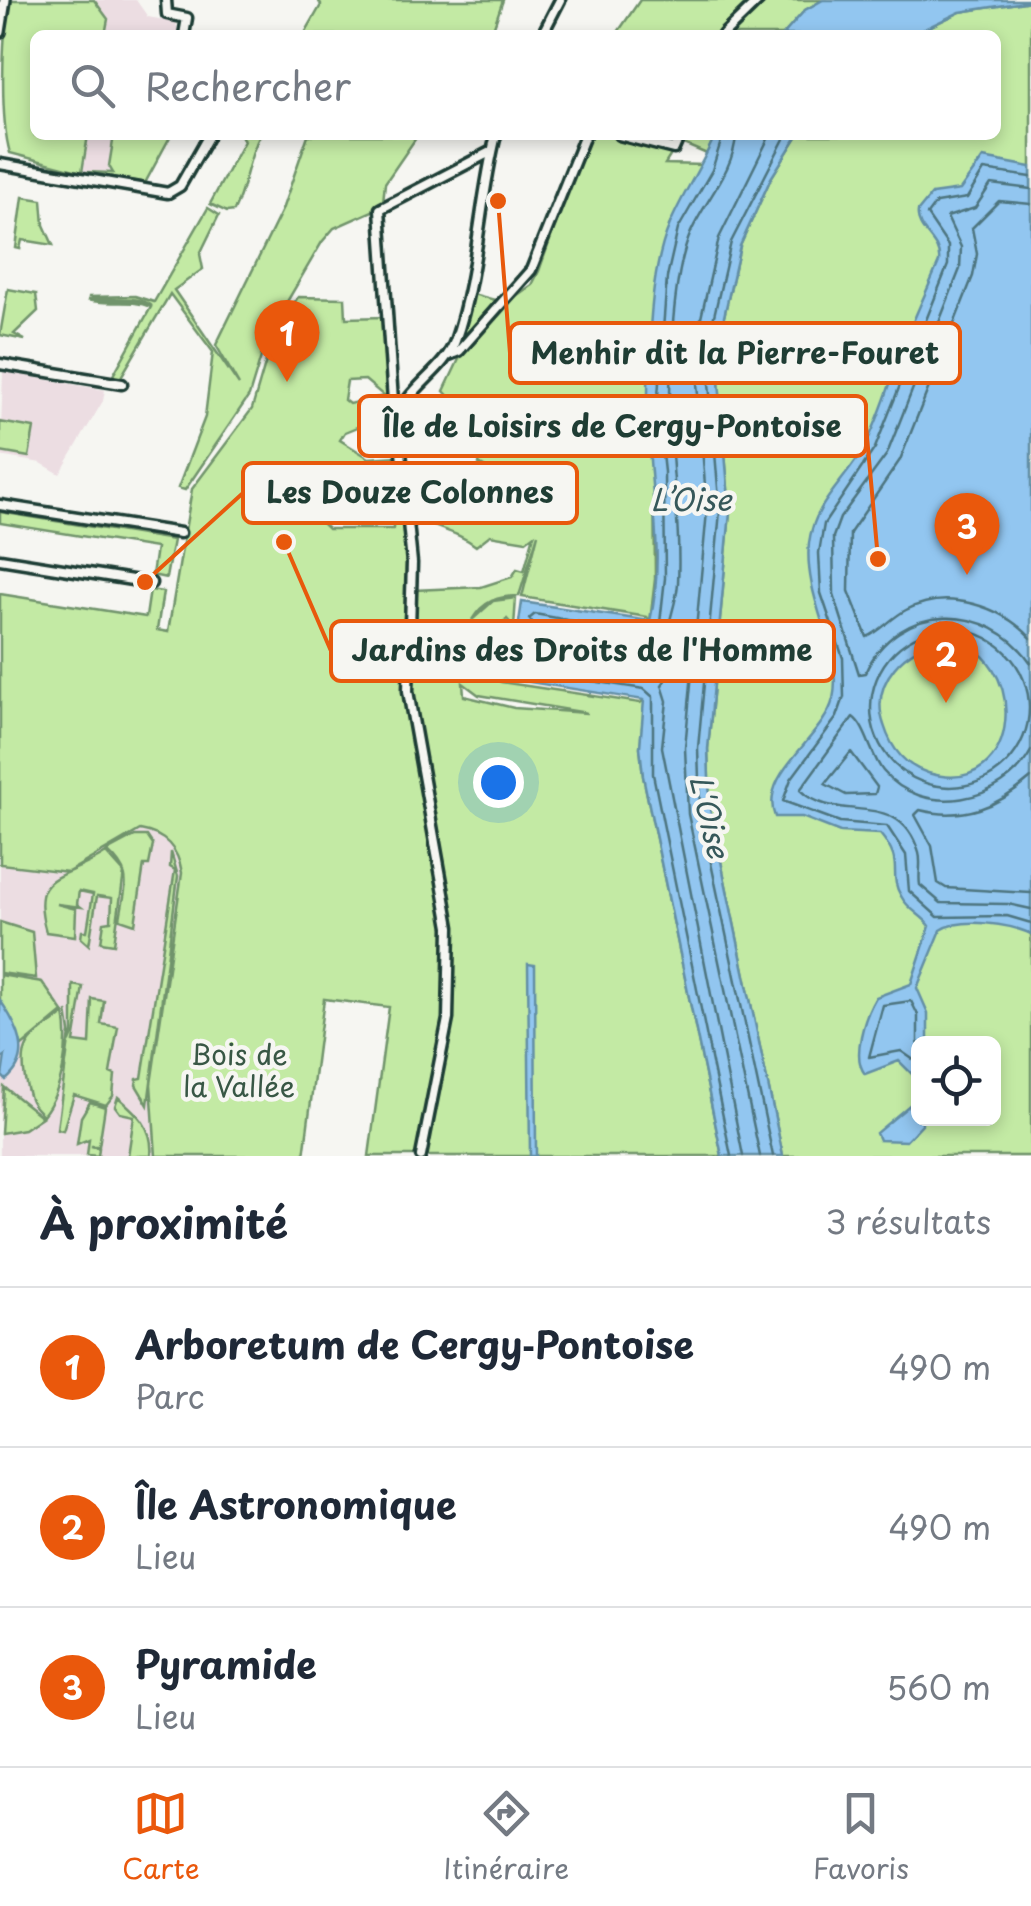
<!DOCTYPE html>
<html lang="fr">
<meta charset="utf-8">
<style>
:root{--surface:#fff;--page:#f2f2f3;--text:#1f2937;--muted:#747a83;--line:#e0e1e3;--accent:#ea580c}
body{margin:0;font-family:"Playpen Sans",sans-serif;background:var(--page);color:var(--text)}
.controls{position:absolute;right:30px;bottom:30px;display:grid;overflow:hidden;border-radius:15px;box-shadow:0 5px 15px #0003}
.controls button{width:90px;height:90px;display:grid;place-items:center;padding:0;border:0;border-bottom:2px solid var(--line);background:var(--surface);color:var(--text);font:50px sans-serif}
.you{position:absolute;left:498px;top:782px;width:35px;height:35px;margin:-25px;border:8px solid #fff;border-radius:50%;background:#1a73e8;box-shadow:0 0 0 15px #1a73e833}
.badge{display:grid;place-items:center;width:65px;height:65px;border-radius:50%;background:var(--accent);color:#fff;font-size:32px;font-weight:700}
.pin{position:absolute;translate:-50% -82px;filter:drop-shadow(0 2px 5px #0008)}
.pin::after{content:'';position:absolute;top:52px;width:35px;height:30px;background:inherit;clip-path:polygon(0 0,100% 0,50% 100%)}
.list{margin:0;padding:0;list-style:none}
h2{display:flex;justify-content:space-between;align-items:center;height:130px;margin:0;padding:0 40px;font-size:42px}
h2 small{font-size:32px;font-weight:400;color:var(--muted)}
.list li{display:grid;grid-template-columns:65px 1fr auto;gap:30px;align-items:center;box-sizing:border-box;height:160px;padding:0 40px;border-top:2px solid var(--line)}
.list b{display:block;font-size:38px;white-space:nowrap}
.list p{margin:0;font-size:32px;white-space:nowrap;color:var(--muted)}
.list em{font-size:32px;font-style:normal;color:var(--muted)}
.icon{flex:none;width:55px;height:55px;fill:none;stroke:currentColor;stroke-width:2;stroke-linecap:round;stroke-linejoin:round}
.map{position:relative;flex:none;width:1031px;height:1156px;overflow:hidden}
.search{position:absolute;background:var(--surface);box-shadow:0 5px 15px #0003;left:30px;right:30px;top:30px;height:110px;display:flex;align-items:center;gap:25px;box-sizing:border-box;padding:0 35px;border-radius:15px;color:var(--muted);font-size:38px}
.sheet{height:610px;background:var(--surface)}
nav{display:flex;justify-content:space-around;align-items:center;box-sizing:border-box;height:140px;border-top:2px solid var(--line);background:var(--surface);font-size:28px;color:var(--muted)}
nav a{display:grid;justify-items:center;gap:5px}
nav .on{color:var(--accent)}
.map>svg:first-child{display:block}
</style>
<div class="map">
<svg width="1031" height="1156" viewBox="0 0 1031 1156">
<rect width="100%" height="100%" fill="#f6f6f2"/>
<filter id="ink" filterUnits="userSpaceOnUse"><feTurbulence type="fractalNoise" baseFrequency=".01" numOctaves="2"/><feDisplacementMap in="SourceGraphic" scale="20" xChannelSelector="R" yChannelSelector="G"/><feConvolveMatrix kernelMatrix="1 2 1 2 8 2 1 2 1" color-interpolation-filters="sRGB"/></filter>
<g filter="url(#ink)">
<path fill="#ecdde2" d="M94,0H136L148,17L176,22L179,35H105L108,19Z
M88,135H171L145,183L82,172Z
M3,372L105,390L103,401L60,474L41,463L0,456Z
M0,629L199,661L163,1156H0Z"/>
<path fill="#c3eaa4" stroke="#71946c" stroke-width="2.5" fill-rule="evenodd" d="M9,0H94L108,19L105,35H35V135H88L82,172L10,153C0,119 2,40 9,0Z
M318,0H503L491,35H304L321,5Z
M640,0H823L805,10L783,35H616Z
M1031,1V1156H783L710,809L708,749L730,512L719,382L721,330L740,246L771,178L798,135H996V35H912L960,12ZM918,1044H994V1118H918Z
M114,135H171L145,183L85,172L113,173L109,166Z
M241,135H260C247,160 246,186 234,211L227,212L210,204L244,141Z
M308,135H418L385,183L383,202L377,209L334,228L322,242L268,334L249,396L185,490L178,488L205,417L213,352L170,294L121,377L111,379L151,307C130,298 109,306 87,300C106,302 132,297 152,306C136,293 109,303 88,297L135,296L154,302L208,208L219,215L200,254L203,269L174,290L239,385L216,345L282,210Z
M587,135H715L707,154L679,142L665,164L703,165L669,226L647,409L654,472L655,579L650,622L647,617L522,597L538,534L519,596C498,596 483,601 472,620L493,601L516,598L514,627L507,619L492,633L413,622L414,590L481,587L512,577L517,569L524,571L534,535L526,541L490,535L476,546C456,530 431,529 410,514L406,473L423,480L428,497C456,506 501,524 509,482L479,464L482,444L507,438L509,424L455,403L444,391L461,355L469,293L506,303L532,285L539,271Z
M23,197L42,200L44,225L53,245L22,240L20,249L16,248Z
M8,289L36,294L38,311L14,334L25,340L0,335Z
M298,297L345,298L346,318L385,317L396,442L367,423L345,432L340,440L369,458L397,456L402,495C379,495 364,484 343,481L339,508L325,511L322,523L328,529H393V507L402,501L408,555L400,675H414L412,626L468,634L476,665L469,637L491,640L501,657L510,652L505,681L488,675L501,682L640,703L645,700L640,747L643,776L722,1156H369L389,1007L324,999L304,1156H156L151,1084L182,873C178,848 165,834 140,830L68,872L0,864V594L146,617L150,590L163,592L157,630L168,632L192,489L252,409L275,330ZM365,380L384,396L349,404L344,400L347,381ZM463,683L479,695L587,713L514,708L464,696Z
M0,422L34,428L29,457L0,452Z
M0,512L173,540L166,578L152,575L156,548L0,523Z
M135,836H147L153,845L149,865H144L135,924L120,919C125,885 134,875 107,851Z
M171,852L178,876L148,1105L136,1085L137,1079L142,1078L175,870L170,867Z
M106,853L124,873L114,944L101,942L104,922L111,921L112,898L97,896L89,945L81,938L82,931H87L93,894L79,891L77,904L81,907L57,904L76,909L75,936L46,932C28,869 63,882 106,853Z
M0,922L32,932L36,978L0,973Z
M0,975L42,982L63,1012L22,1046L0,1000Z
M73,985L83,987L74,1042L90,1044L92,999L104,1001L101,1024L118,1027L110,1073L115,1075L113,1096L106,1105L74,1095L63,1130L57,1129L70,1033L67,1011L71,1039L73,1034Z
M64,1014C70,1045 63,1090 43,1115C29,1103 29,1097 25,1079C18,1038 35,1037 64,1014Z
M4,1087L42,1117L24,1129L1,1133Z
M118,1097C138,1114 154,1128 151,1156H128L134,1116L120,1113L115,1106Z
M90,1102L105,1107L99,1146H91L99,1148L98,1156L87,1155L89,1139L77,1144L81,1117Z"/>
<path fill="#92c6f0" stroke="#648fa5" stroke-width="2.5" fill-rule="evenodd" d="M823,0H1031V1L960,12L912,35H783L805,10Z
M715,135H798L771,178L740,246L721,330L719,382L730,512L708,749L710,809L783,1156H722L643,776L640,747L644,700L510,679L514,652L524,642L518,629L522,602L650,621C667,551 646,477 648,407C648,355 649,271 670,224C683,193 702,166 715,135ZM533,635L650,652L649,666L530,650Z
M983,158L1031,167V934C1010,924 962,917 941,930L917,988L928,1013V1043L918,1044L922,1124L906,1141L879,1140L876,1133L912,1103L916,1078L899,1061L865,1074C851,1057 865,1015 876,997L911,984L930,926C922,915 908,910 901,896C887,873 906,865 880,834L840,832L802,817H775C758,773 824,738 833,699C844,653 803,599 809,543C814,502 847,480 865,446C883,412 892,374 906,339C916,313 928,288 939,262C942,240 915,232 918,211L932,194L960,190ZM946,639C1031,649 1025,802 928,773C905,766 891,748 884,725C869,681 906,646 946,639Z
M528,964L535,965L536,1156H530Z
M0,1000C17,1025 35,1056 6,1080L2,1076L5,1056L0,1059Z"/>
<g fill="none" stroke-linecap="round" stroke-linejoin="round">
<path stroke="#4d747f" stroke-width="2.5" d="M723,135L712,170L678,229L667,277L657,409L664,472L665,578L660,623L643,634L535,614L529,619L534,625L642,637L659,648L658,668L647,677L528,660L522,666L526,671L644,689L653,697V774L731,1156
M736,135C734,171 705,200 691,232C672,276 670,358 670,407C670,465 681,524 678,583C677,601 669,619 667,635C665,656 681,659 662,685L667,701L662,747L743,1156
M1031,177L984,170L967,198L936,203L927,215L948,246V265L875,448L824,524L819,553L821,593L843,658L844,697L837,717L791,779L783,801L840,822L887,826L906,855L909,891L938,917L1007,916L1031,923
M1031,189L991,184L975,208L947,217L961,247L960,269L887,454L840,518L833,537L834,595L859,674L865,673C897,601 989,601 1031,663
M1031,204L999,201L972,228L977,254L973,276L900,460L850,533L849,591L867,637C880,632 892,617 906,610C947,588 1001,606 1031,638
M871 708a79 79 0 1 1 158 0a79 79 0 1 1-158 0Z
M1031,751C1004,803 923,819 883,771C871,756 866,726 853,717L800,790C836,826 900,786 919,853C922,863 918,874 920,885L941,903L1008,904L1031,909
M851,752L877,787L875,794L846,795L825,784Z
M1031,778C998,807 963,821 920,810L915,815L932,846L938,883L946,888L1031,893
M918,1045V1015L911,1001L883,1005L869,1057L901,1051L918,1063
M760,1156L688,814L685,748L707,511L697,383L699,327L719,238L770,135
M773,1156L700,811L698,748L720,511L709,383L711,329L731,242L786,135"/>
<defs>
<path id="minor" d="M166,0L167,14L187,18L184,35
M542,35L560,0
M723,35L759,0
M619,135L674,149L680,135
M0,164L168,193L180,186L209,135
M449,355L459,351L531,270L585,135
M0,364L122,384
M400,410L393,401L380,209L492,151
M0,505L180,533
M0,559L151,583
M421,1156L448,1019L450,927L408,691L412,563L398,421C403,390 444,372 455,341C478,276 479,202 496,135"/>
<path id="major" d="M0,32L5,0"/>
</defs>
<use href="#minor" stroke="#1f3d34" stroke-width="15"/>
<use href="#major" stroke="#1f3d34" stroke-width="16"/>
<use href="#minor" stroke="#f6f6f2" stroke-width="8"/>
<use href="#major" stroke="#f6f6f2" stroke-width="9"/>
</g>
</g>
<g text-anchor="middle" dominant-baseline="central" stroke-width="9" stroke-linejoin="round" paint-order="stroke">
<g font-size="28" fill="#385745" stroke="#f6f6f2">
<text x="239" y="1053">Bois de<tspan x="239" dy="32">la Vallée</tspan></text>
</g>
<g font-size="30" font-style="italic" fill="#36585a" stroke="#f6f6f2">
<text x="691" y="498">L’Oise</text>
<text transform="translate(711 816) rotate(77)">L'Oise</text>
</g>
</g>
<path fill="none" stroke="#e8590c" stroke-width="4" d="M498 201L510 353M878 559L866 426M145 582L243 493M284 542L331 651"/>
<g fill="#e8590c" stroke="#f6f6f2" stroke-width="4">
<circle cx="498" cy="201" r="10"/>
<circle cx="878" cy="559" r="10"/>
<circle cx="145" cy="582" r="10"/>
<circle cx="284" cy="542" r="10"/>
</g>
<g fill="#f6f6f2" stroke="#e8590c" stroke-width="4">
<rect x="510" y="323" width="450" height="60" rx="10"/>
<rect x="359" y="396" width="507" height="60" rx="10"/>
<rect x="243" y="463" width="334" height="60" rx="10"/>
<rect x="331" y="621" width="503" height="60" rx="10"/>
</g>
<g font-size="30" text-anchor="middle" font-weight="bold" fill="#1f3d34">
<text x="735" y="364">Menhir dit la Pierre-Fouret</text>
<text x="612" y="437">Île de Loisirs de Cergy-Pontoise</text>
<text x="410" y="503">Les Douze Colonnes</text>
<text x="582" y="661">Jardins des Droits de l'Homme</text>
</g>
</svg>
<div class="controls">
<button><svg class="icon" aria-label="locate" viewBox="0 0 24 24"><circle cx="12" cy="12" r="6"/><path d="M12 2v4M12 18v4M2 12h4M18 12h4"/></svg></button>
</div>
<div class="you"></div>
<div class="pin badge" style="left:287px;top:382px">1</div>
<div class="pin badge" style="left:946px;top:703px">2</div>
<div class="pin badge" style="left:967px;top:575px">3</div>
<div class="search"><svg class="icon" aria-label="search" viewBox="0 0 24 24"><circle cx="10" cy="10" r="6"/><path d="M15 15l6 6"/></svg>Rechercher</div>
</div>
<section class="sheet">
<h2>À proximité<small>3 résultats</small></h2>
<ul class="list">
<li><span class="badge">1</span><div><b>Arboretum de Cergy‐Pontoise</b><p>Parc</p></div><em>490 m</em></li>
<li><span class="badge">2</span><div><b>Île Astronomique</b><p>Lieu</p></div><em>490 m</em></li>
<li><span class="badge">3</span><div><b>Pyramide</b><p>Lieu</p></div><em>560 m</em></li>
</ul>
</section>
<nav>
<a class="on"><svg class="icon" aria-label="map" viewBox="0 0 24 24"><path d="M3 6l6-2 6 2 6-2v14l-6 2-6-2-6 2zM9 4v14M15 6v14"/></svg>Carte</a>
<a><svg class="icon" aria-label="directions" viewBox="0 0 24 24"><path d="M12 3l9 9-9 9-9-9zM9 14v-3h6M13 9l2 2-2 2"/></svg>Itinéraire</a>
<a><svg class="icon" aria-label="saved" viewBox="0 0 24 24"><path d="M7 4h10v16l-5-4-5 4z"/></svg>Favoris</a>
</nav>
